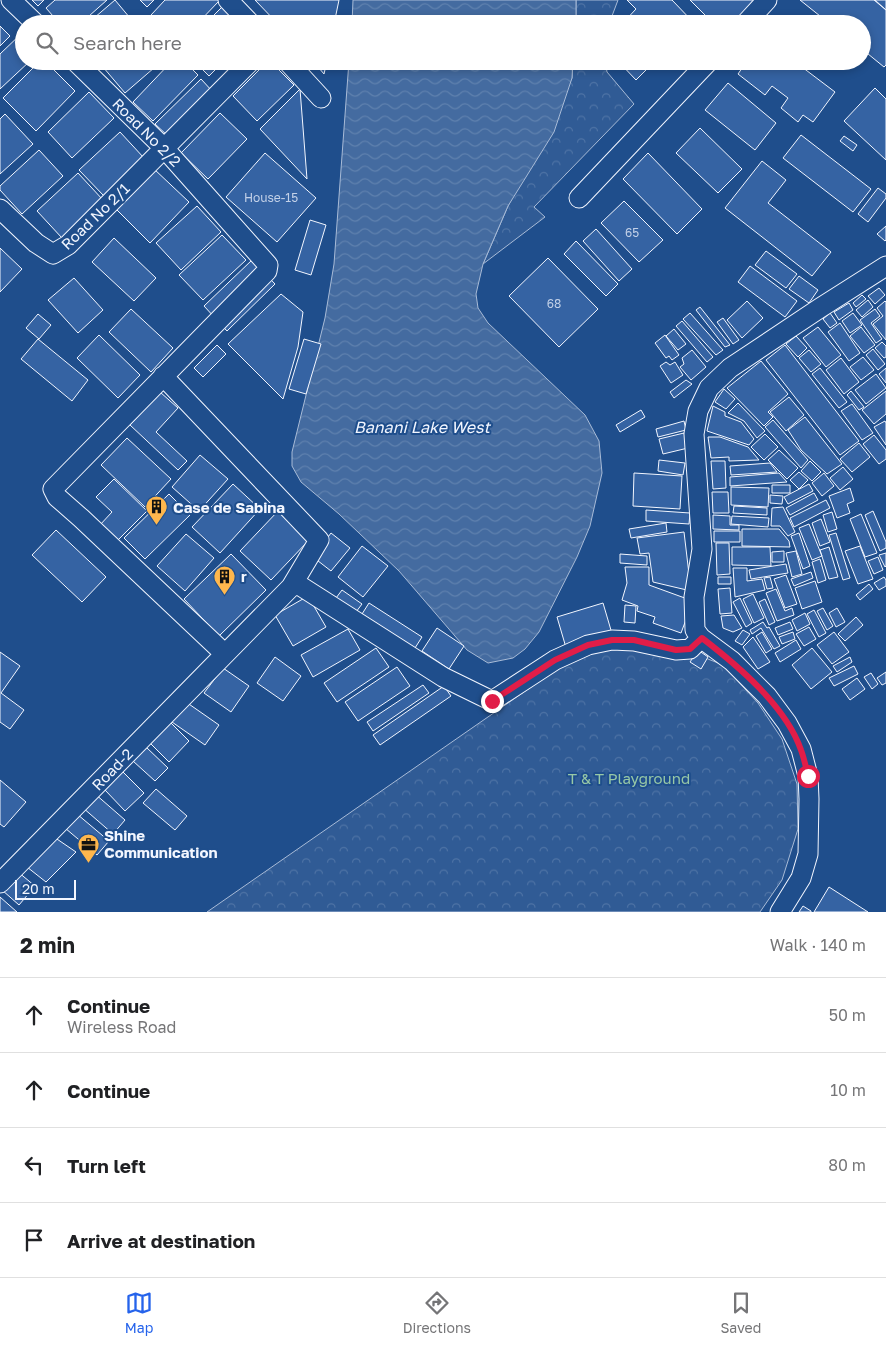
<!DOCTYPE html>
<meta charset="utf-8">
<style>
:root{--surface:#fff;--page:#f2f2f2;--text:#202124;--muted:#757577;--line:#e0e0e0;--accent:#2563eb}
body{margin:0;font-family:"Golos Text",sans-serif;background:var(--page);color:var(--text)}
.scale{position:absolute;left:15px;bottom:12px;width:61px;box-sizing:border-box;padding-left:5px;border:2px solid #f2f6ff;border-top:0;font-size:14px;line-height:18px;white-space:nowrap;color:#f2f6ff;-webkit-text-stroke:4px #1f4e8c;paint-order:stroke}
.stop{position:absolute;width:15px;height:15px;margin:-11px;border:4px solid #e11d48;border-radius:50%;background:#fff}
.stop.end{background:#e11d48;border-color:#fff;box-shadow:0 1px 5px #0008}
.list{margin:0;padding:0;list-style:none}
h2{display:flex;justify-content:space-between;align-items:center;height:65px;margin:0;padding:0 20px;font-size:21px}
h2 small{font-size:16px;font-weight:400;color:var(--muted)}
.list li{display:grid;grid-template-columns:32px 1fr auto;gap:15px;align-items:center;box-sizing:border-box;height:75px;padding:0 20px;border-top:1px solid var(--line)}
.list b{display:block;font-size:19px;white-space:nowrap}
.list p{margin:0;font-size:16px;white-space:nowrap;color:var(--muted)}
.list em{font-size:16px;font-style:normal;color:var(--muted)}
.icon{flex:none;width:28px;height:28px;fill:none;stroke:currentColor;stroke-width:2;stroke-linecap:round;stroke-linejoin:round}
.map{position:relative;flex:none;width:886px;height:912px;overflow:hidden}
.search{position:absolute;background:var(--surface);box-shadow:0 2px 8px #0003;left:15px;right:15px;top:15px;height:55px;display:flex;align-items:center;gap:12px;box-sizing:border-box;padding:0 18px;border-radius:28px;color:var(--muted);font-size:19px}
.sheet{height:365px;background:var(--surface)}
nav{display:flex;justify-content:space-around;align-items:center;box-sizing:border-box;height:70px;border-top:1px solid var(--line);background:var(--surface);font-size:14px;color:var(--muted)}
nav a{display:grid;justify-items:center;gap:2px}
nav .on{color:var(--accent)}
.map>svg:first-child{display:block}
</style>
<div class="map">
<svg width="886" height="912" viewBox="0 0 886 912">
<defs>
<pattern id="forest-crowns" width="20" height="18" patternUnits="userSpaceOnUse" patternTransform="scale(1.25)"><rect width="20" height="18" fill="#305b95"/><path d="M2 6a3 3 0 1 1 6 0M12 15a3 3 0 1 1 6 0" fill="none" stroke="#4e73a5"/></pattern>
<pattern id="water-waves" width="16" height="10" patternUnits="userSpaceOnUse" patternTransform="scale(1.25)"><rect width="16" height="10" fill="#446ba0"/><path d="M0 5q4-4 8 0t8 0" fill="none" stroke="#5f81ae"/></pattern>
</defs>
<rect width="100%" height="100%" fill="#1f4e8c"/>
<path fill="url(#forest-crowns)" stroke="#a8bbd7" d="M576,0H618L609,24H576Z
M573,61H605L607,72L634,104L534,207L545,217L483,264L508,206L572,78Z
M678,647L723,665L758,703L782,739L797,784L798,829L782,880L760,912H207L583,651Z"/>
<path fill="url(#water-waves)" stroke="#a8bbd7" d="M353,0H576V24H352Z
M349,61H573L572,78L554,132L508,206L483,264L476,294L478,308L488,323L585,415L599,441L602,473L590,526L577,557L539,632L525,649L513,658L488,663L467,650L399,571L339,514L301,482L292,466V452L325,318L334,264Z"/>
<path fill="#3563a3" stroke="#f2f6ff" d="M32,0H44L38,6Z
M55,0H107L80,24H60L46,8Z
M115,0L135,24H87Z
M140,0H154L147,7Z
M165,0H218L219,1L197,24H160L151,15Z
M255,0H339L334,24H278Z
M627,0H672L694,23L622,24L636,9Z
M690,0H757L734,24H714Z
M800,0H875L886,10V65L884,67L862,49V24H830Z
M874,0H886V10Z
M222,7L238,24H205Z
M0,26L10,36L0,46Z
M23,32L24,61H30L0,89V54Z
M40,61H45L75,91L36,131L3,98Z
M109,61H162L125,93L103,67Z
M172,61H184L198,75L153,121L133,102Z
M194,61H224L209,76Z
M268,61H270L294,85L257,121L233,96Z
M313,61H327L324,74Z
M618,61H655L636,80Z
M747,61H794L835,92L813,122L803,115L798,122L781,108L788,98L772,86L765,95L738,74Z
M201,79L213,92L168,136L155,124Z
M728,83L776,123L755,150L705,110Z
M875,88L886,99V160L844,121Z
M300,89L307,179L260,129Z
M89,92L114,118L72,158L48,132Z
M220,113L247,139L208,179L181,153Z
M5,114L33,144L0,174V119Z
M700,128L742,169L718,193L676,153Z
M120,132L144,158L104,196L79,170Z
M801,135L871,189L853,212L783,158Z
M844,136L857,145L853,151L840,141Z
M39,150L63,176L22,214L0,190V186Z
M265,153L316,198L277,242L226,197Z
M648,153L702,209L677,234L623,179Z
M762,161L786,180L768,203L831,252L812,276L725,208Z
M153,168L189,202L150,243L115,208Z
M78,173L103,200L62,238L37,211Z
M878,188L886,194V198L868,222L858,214Z
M624,201L663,240L639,262L601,223Z
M197,206L221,232L181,270L156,243Z
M310,220L326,225L311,275L295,270Z
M886,226V240L885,241L877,234Z
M596,229L632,269L619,281L583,241Z
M222,235L246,260L203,300L179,275Z
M114,238L156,278L134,301L92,262Z
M576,241L618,284L606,296L564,254Z
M0,248L22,269L0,292Z
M766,251L797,274L786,288L755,265Z
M548,258L598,309L559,347L509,296Z
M252,260L275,284L227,331L204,306Z
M750,266L797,301L785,317L738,282Z
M799,276L818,290L809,303L789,289Z
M74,278L103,310L78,333L48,300Z
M879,288L885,295L875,304L868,296Z
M281,294L303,312L298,347L283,399L228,344Z
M862,295L866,299L856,307L853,303Z
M868,300L873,307L862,317L856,310Z
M747,301L763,318L742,338L727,320Z
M885,301L886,302V340L873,324L883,316L877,308Z
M849,303L853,310L839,320L834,312Z
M700,307L730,345L725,347L696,310Z
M131,309L173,348L151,372L109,332Z
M875,309L880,316L871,323L882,339L876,343L860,320Z
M690,313L723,350L716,355L683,319Z
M830,313L837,323L830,328L823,319Z
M853,313L862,325L850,333L842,321Z
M38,314L51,325L39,339L26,328Z
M723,318L739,340L733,344L717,322Z
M682,321L713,357L707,362L676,326Z
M840,323L860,353L849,361L828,332Z
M818,327L841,355L826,367L803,338Z
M861,327L875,345L864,353L850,336Z
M674,329L686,344L678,350L666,336Z
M99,335L140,375L118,398L77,358Z
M665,335L679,355L672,360L669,356L666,358L655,343Z
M796,336L807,348L798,357L786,344Z
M38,339L88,380L72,401L21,359Z
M304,339L321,344L306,394L289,389Z
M882,342L886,346V357L884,358L875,348Z
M217,345L226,354L203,377L194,368Z
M785,345L859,441L840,455L766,360Z
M873,349L885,364L878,370L866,355Z
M692,350L706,367L691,380L680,367L684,364L682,358Z
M809,350L821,364L811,372L799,358Z
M863,357L874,370L861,380L850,367Z
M841,358L859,382L844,394L826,370Z
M761,361L788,394L768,412L773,417L764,426L727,388Z
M666,362L670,365L675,362L683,375L671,383L660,366Z
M820,368L847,402L839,408L812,374Z
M886,368V383L879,374Z
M876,374L886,388L866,404L855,390Z
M686,380L692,384L674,398L670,392Z
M724,389L735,399L726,409L715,402Z
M851,391L864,407L859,410L847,395Z
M886,391V414L874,424L862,410Z
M160,392L178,408L156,432L187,461L178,470L130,425Z
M789,397L804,415L786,431L770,412Z
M738,403L765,431L757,438L744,421L728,413Z
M852,404L873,433L862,440L841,411Z
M713,406L725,412V416L741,422L754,439L749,445L707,431Z
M641,410L645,417L620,432L616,425Z
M805,417L842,464L827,474L801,450L788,430Z
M773,420L808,460L801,468L765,427Z
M684,421L686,430L658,437L656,429Z
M885,421L886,423V445L874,427Z
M684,433L688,448L663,454L659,439Z
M765,434L778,447L764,460L751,447Z
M874,435L886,450V459L879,464L863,444Z
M708,437H720L748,447L759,460L729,461V457L711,458Z
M127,438L171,479L145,507L101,465Z
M859,443L870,457L852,472L840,459Z
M779,450L798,468L787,479L768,460Z
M200,455L228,479L199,511L172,487Z
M659,460L685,463L683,475L658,471Z
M711,461H725L726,488L713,489Z
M810,461L821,472L812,481L801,471Z
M770,463L777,472L731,475L730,466Z
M843,467L853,479L840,490L830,478Z
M799,472L808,480L799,489L790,480Z
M634,473L682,476L680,509L633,506Z
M779,473L787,482L730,486V477Z
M824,473L834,486L822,496L812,483Z
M114,479L147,511L116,542L99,526L112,512L96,497Z
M233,484L260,509L220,553L192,527Z
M809,484L813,491L788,504L784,497Z
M772,485H790V493H772Z
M731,487L769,488L768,507L731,505Z
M850,488L854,501L847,504L850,513L837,518L829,496Z
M712,492H728L729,513H713Z
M814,493L818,500L790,515L786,508Z
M169,494L190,515L145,559L124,538Z
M770,495L783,496L782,504L770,503Z
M826,500L830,508L794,527L790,518Z
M734,506L767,508V515L733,513Z
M783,507L795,532L788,536L780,526H771L772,508Z
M279,510L309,540L271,580L240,551Z
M646,510L690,513L689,524L646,521Z
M873,511L886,542V548L880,551L865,515Z
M832,512L837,529L828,532L823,515Z
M861,514L877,553L865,557L850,519Z
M713,515L730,516V525H739V530L713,529Z
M732,516L769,518L768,527L731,524Z
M821,519L830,542L820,546L812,523Z
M666,523L667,532L631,538L629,529Z
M809,524L822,556L812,560L799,528Z
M742,529H779L789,541L790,547L742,546Z
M56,530L106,577L82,602L32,555Z
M714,531H740V542H714Z
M684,532L691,591L653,582L649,553L640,554L637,538Z
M331,533L350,548L331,571L313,557Z
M799,533L810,566L803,569L791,536Z
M836,533L850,578L843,580L829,535Z
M186,534L214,558L185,591L157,566Z
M716,543H729L730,574L717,575Z
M362,546L388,566L363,597L338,577Z
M860,546L873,579L858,584L845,551Z
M732,547H770L771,566L732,565Z
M829,547L838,577L829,579L820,550Z
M784,551V562H772V552Z
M796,551L802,574L792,577L786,553Z
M886,553V566L885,567L879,555Z
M231,554L266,590L219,636L184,599Z
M620,554L647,556V565L620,563Z
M878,557L883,570L874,574L868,561Z
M820,559L826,580L818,583L812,562Z
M786,564L788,573L751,579L749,570Z
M625,567H649V585L693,601L681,633L653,623L655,617L637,611L638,606L622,600L627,583Z
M733,568H747V581L762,579L765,590L735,597Z
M811,572L813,578L794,586L791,579Z
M786,575L797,604L785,608L774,579Z
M718,577H731V584H718Z
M770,577L773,588L767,589L764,578Z
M884,577L886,580V586L879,590L874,583Z
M815,581L822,602L802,609L795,588Z
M869,584L873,589L860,600L856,595Z
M730,588L732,613L720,614L718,589Z
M776,589L785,611L792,608L794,615L777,621L766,593Z
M342,590L362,604L353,616L333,602Z
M753,594L764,618L754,623L743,599Z
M308,596L326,627L293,646L275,615Z
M740,598L752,623L746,627L733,602Z
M765,599L775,622L769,625L759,602Z
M369,603L422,637L415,648L362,614Z
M603,603L613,637L567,651L557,617Z
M625,605L636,606L635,623L624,622Z
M823,608L833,626L827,630L817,611Z
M837,608L845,622L836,627L829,613Z
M814,610L826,633L819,637L807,614Z
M805,613L810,624L797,631L792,620Z
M734,615L742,628L733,632L723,628L721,616Z
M856,617L863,625L845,641L838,634Z
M763,622L767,628L769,627L780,646L774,649L761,628L752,634L750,630Z
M790,622L793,629L778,635L775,628Z
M809,627L816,639L804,646L796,634Z
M437,628L464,646L449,669L422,651Z
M348,629L360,650L313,677L301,655Z
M743,630L750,634L742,645L735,641Z
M762,632L772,649L766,653L756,636Z
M793,632L795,639L782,644L779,637Z
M834,632L849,652L832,664L817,645Z
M753,637L770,662L758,669L743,647Z
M796,640L801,649L780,662L775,653Z
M376,648L389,667L337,702L324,683Z
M812,648L832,672L811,689L792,665Z
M698,650L708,657L701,669L690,662Z
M0,652L20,666L1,693L24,710L10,729L0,722Z
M275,657L301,676L283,701L257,683Z
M850,657L852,662L837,672L833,666Z
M854,666L858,674L834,686L829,678Z
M397,667L410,686L358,721L345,702Z
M223,668L249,686L231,712L204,693Z
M886,672V683L882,685L877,678Z
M871,673L878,684L872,689L864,677Z
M857,678L865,689L850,700L842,689Z
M423,685L429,693L373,731L367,722Z
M444,686L451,696L380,745L373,735Z
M186,702L219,725L205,745L172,722Z
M169,721L189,741L169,762L149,742Z
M146,747L168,768L155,781L133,761Z
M123,772L144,793L125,811L105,790Z
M0,780L26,802L4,827L0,824Z
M156,789L187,816L175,830L143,803Z
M94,793L125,820L113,834L82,807Z
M77,814L109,841L97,855L65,828Z
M54,837L76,852L46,882L27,867Z
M18,872L35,886L19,905L2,890Z
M829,887L868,912H814Z
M0,897L17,912H0Z
M803,906L811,911V912H799Z"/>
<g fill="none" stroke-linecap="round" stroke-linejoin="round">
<defs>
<path id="minor" d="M11,0L36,24
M228,0L251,24
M745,24L767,0
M75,61L164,148L268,265L267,271L53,489L57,497L81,518L225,654
M287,61L321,98
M579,198L709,61
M0,209L36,243L53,254L68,245L251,61
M163,376L319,540L291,587
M0,883L291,587L297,585L302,587L443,677L492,701L555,660L588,645L612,640L634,641L676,650L690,649L701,638
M780,912L801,878L808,854L809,799L808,776L801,749L787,723L767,696L732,661L701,638L695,630L694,597L702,549L694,434L698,411L709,388L730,368L820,308L886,266"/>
</defs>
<use href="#minor" stroke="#f2f6ff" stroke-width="21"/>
<use href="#minor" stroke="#1f4e8c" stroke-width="19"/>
</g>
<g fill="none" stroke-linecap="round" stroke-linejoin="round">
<path stroke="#e11d48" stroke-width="6" d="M492,701L555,660L588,645L612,640H634L676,650L690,649L702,638C737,665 786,706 801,750C804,758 806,767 808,776"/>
</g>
<defs>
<symbol id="building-pin" viewBox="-11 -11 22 30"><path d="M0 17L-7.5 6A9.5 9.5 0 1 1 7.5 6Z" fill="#ffb74d" stroke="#1f4e8c"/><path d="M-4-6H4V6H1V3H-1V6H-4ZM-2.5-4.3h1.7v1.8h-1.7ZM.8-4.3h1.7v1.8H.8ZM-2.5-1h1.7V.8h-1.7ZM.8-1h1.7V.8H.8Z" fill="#111"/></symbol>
<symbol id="office-pin" viewBox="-11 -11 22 30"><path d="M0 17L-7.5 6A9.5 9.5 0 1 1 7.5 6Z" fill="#ffb74d" stroke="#1f4e8c"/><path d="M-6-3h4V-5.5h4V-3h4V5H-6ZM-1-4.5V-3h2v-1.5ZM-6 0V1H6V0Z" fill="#111"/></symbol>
</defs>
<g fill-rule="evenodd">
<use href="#building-pin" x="144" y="494" width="25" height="34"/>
<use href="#building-pin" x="212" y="564" width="25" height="34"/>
<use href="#office-pin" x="76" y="832" width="25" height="34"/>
</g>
<g text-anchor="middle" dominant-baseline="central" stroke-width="4" stroke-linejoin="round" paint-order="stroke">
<g font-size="12" fill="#c3d1e8">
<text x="271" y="197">House-15</text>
<text x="632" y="232">65</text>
<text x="554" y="303">68</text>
</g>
<g font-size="15" fill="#f2f6ff" stroke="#1f4e8c">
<text transform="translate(147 132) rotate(45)">Road No 2/2</text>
<text transform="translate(95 216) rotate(-44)">Road No 2/1</text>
<text transform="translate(112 769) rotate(-46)">Road-2</text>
</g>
<g font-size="15" font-weight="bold" fill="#f2f6ff" stroke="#1f4e8c" text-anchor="start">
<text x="173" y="507">Case de Sabina</text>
<text x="241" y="576">r</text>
<text x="104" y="835">Shine<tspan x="104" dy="17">Communication</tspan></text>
</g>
<g font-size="15" fill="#97c8a6" stroke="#1f4e8c">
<text x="629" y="778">T &amp; T Playground</text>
</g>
<g font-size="16" font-style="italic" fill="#f2f6ff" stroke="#1f4e8c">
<text x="422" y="427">Banani Lake West</text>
</g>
</g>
</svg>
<div class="scale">20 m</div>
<div class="stop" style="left:808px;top:776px"></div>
<div class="stop end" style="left:492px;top:701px"></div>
<div class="search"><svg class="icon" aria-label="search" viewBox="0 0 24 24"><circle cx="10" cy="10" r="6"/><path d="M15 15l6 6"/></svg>Search here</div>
</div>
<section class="sheet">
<h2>2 min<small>Walk · 140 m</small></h2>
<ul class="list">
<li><svg class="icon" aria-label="ahead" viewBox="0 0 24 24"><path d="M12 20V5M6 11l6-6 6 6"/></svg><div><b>Continue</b><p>Wireless Road</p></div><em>50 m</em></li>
<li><svg class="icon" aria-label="ahead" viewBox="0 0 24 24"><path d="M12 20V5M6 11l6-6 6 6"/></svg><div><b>Continue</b></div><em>10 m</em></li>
<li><svg class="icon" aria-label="left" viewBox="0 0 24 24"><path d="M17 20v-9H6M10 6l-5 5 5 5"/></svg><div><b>Turn left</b></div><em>80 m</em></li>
<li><svg class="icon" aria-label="arrive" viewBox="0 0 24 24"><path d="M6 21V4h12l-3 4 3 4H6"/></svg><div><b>Arrive at destination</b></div></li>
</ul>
</section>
<nav>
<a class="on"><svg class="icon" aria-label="map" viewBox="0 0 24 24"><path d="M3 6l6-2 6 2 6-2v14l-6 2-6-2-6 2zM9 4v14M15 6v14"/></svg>Map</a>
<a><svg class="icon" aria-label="directions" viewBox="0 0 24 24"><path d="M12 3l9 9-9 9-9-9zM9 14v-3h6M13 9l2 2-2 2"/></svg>Directions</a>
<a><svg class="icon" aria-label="saved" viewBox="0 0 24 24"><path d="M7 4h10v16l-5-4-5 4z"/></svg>Saved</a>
</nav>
